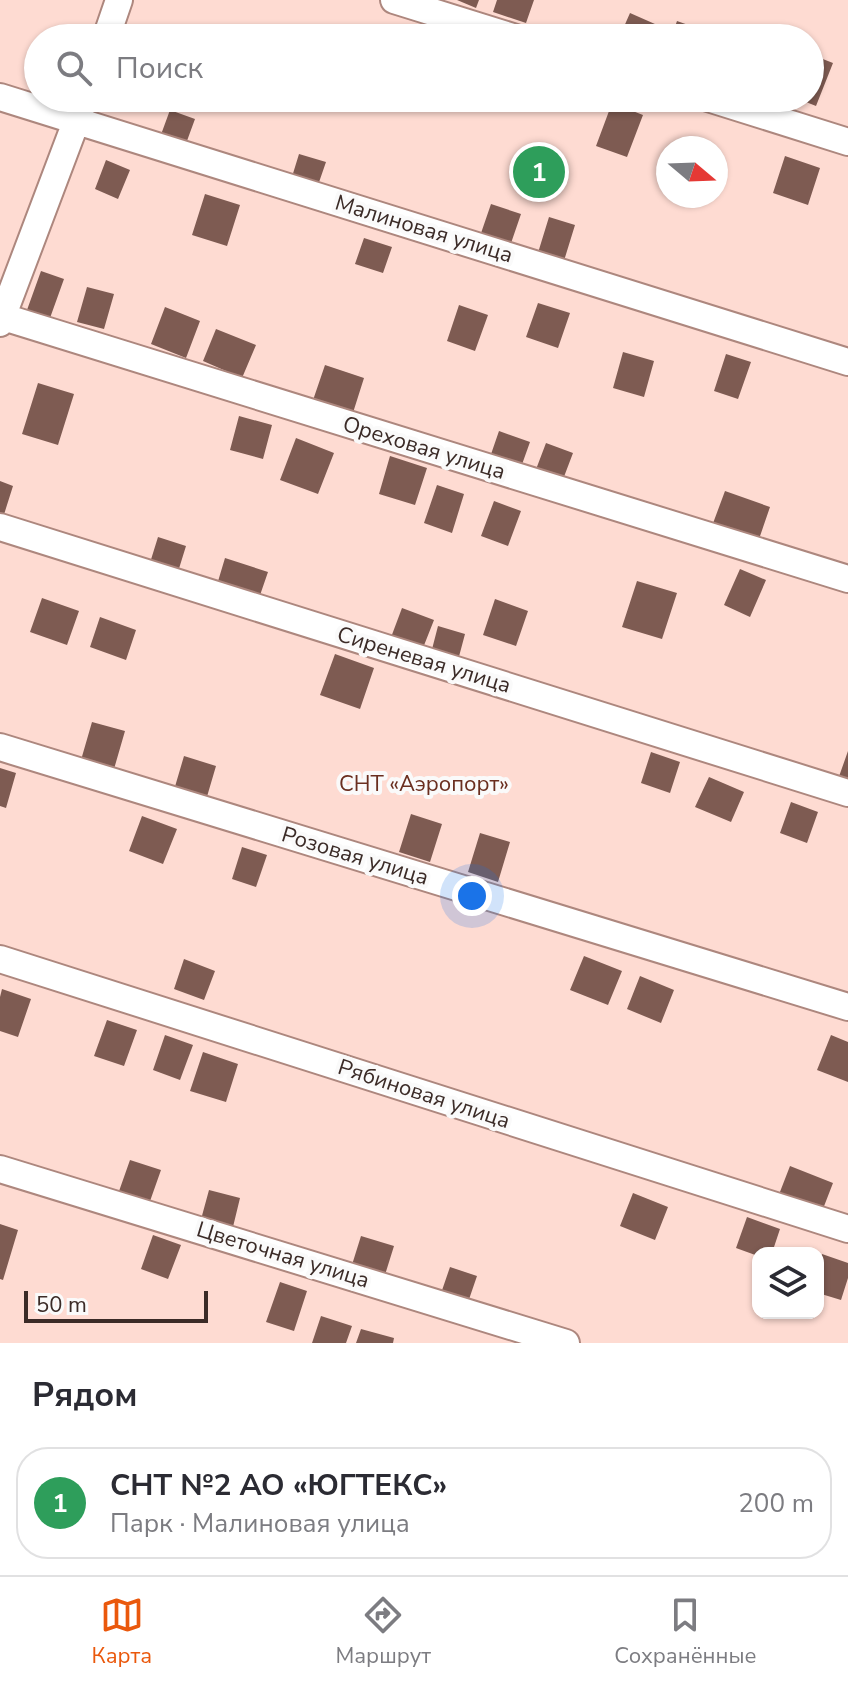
<!DOCTYPE html>
<html lang="ru">
<meta charset="utf-8">
<style>
:root{--surface:#fff;--page:#f7f7f7;--text:#2b2b33;--muted:#7c7c81;--line:#e1e1e2;--accent:#ea580c}
body{margin:0;font-family:"Nunito Sans",sans-serif;background:var(--page);color:var(--text)}
.controls{position:absolute;right:24px;bottom:24px;display:grid;overflow:hidden;border-radius:16px;box-shadow:0 2px 6px #0004}
.controls button{width:72px;height:72px;display:grid;place-items:center;padding:0;border:0;border-bottom:2px solid var(--line);background:var(--surface);color:var(--text);font:40px sans-serif}
.compass{position:absolute;left:656px;top:136px;width:72px;height:72px;border-radius:50%;background:var(--surface);box-shadow:0 2px 6px #0004;rotate:109deg}
.scale{position:absolute;left:24px;bottom:20px;width:184px;box-sizing:border-box;padding-left:8px;border:4px solid #3b2b27;border-top:0;font-size:22px;line-height:28px;white-space:nowrap;color:#3b2b27;-webkit-text-stroke:6px #fafafa;paint-order:stroke}
.you{position:absolute;left:472px;top:896px;width:28px;height:28px;margin:-20px;border:6px solid #fff;border-radius:50%;background:#1a73e8;box-shadow:0 0 0 12px #1a73e833}
.badge{display:grid;place-items:center;width:52px;height:52px;border-radius:50%;background:var(--accent);color:#fff;font-size:26px;font-weight:700}
.pin{position:absolute;translate:-50% -50%;border:4px solid #fff;box-shadow:0 2px 8px #0006}
.list{margin:0;padding:0;list-style:none}
h2{display:flex;justify-content:space-between;align-items:center;height:104px;margin:0;padding:0 32px;font-size:34px}
h2 small{font-size:26px;font-weight:400;color:var(--muted)}
.list li{display:grid;grid-template-columns:52px 1fr auto;gap:24px;align-items:center;box-sizing:border-box;height:112px;margin:0 16px 16px;padding:0 16px;border:2px solid var(--line);border-radius:32px}
.list b{display:block;font-size:30px;white-space:nowrap}
.list p{margin:0;font-size:26px;white-space:nowrap;color:var(--muted)}
.list em{font-size:26px;font-style:normal;color:var(--muted)}
.icon{flex:none;width:44px;height:44px;fill:none;stroke:currentColor;stroke-width:2;stroke-linecap:round;stroke-linejoin:round}
.map{position:relative;flex:none;width:848px;height:1343px;overflow:hidden}
.search{position:absolute;background:var(--surface);box-shadow:0 2px 6px #0004;left:24px;right:24px;top:24px;height:88px;display:flex;align-items:center;gap:20px;box-sizing:border-box;padding:0 28px;border-radius:44px;color:var(--muted);font-size:30px}
.sheet{height:232px;background:var(--surface)}
nav{display:flex;justify-content:space-around;align-items:center;box-sizing:border-box;height:112px;border-top:2px solid var(--line);background:var(--surface);font-size:22px;color:var(--muted)}
nav a{display:grid;justify-items:center;gap:4px}
nav .on{color:var(--accent)}
.map>svg:first-child{display:block}
</style>
<div class="map">
<svg width="848" height="1343" viewBox="0 0 848 1343">
<rect width="100%" height="100%" fill="#fafafa"/>
<path fill="#fedbd2" fill-rule="evenodd" d="M0,0H848V1343H0ZM38,38H810V98H38ZM668,148H716V196H668ZM758,1253H818V1313H758Z"/>
<path fill="#7e5b52" d="M457,0H479L476,8Z
M497,0H534L526,23L493,12Z
M630,13L664,28L659,38H619Z
M677,21L711,33L709,38H671Z
M32,51L38,52V68L27,65Z
M810,54L833,63L816,106L796,98H810Z
M612,103L643,115L627,157L596,146Z
M170,110L195,119L184,149L159,140Z
M299,154L326,162L317,188L291,180Z
M785,156L820,168L808,205L773,193Z
M106,160L130,170L118,199L95,189Z
M205,194L240,205L227,246L192,235Z
M491,204L521,214L509,249L479,239Z
M549,217L575,225L563,264L537,256Z
M364,238L392,247L383,273L355,264Z
M41,271L64,279L50,318L27,310Z
M87,287L114,294L104,329L77,322Z
M538,303L570,313L558,348L526,337Z
M459,305L488,315L475,351L447,341Z
M165,307L200,321L186,358L151,344Z
M216,329L256,345L242,378L203,361Z
M623,352L654,361L644,397L613,388Z
M726,354L751,362L738,399L714,391Z
M325,365L364,378L351,419L311,406Z
M38,383L74,394L58,445L22,434Z
M239,416L272,425L263,459L230,450Z
M499,431L530,442L520,470L489,460Z
M296,438L334,453L318,494L280,480Z
M546,443L573,453L562,482L535,472Z
M390,456L427,468L415,505L379,494Z
M0,481L13,486L1,524L0,523Z
M437,485L464,494L452,533L424,523Z
M725,491L770,507L758,542L712,526Z
M494,501L521,511L508,546L481,536Z
M158,537L186,546L177,575L149,566Z
M225,558L268,572L258,601L216,588Z
M740,569L766,580L750,617L724,605Z
M637,581L677,593L662,639L622,627Z
M42,598L79,611L67,645L30,632Z
M495,599L528,611L516,646L483,635Z
M402,608L434,620L421,653L390,640Z
M100,617L136,630L126,660L90,647Z
M438,626L465,634L457,664L430,657Z
M335,654L374,668L360,709L320,695Z
M92,722L125,731L114,769L81,760Z
M848,751V789L836,785Z
M651,752L680,762L670,793L641,783Z
M184,756L216,766L206,800L174,790Z
M0,768L16,773L6,808L0,806Z
M709,777L744,792L731,822L695,807Z
M791,802L818,812L807,843L780,833Z
M411,814L442,824L430,862L399,852Z
M142,816L177,829L163,864L129,851Z
M480,833L510,842L498,882L468,872Z
M242,847L267,855L256,887L232,879Z
M584,956L622,971L608,1005L570,990Z
M184,959L215,971L204,1000L174,989Z
M640,976L674,990L661,1023L627,1009Z
M2,989L31,999L18,1037L0,1031V997Z
M107,1020L137,1030L124,1066L94,1056Z
M165,1035L193,1045L180,1080L153,1070Z
M831,1035L848,1042V1082L817,1070Z
M203,1052L238,1064L226,1102L190,1091Z
M130,1160L161,1170L149,1204L118,1194Z
M790,1166L833,1183L821,1214L778,1197Z
M209,1190L240,1198L232,1231L200,1223Z
M633,1193L668,1207L655,1240L620,1226Z
M747,1217L780,1229L772,1253H758V1256L736,1248Z
M0,1224L18,1230L3,1280L0,1279Z
M153,1235L181,1245L168,1279L141,1269Z
M361,1236L394,1246L384,1278L351,1268Z
M822,1254L848,1263V1278L841,1300L818,1293V1264Z
M450,1267L477,1276L465,1311L438,1302Z
M280,1282L307,1291L294,1331L266,1322Z
M321,1316L352,1326L346,1343H312Z
M361,1329L394,1338L393,1343H356Z"/>
<g fill="none" stroke-linecap="round" stroke-linejoin="round">
<defs>
<path id="minor" d="M394,0L516,38
M106,38L119,0
M0,97L848,362
M708,98L848,142
M0,316L848,579
M0,323L85,98
M0,527L848,793
M0,747L848,1007
M0,959L848,1229
M0,1169L566,1343"/>
</defs>
<use href="#minor" stroke="#ad877e" stroke-width="30"/>
<use href="#minor" stroke="#fff" stroke-width="26"/>
</g>
<g text-anchor="middle" dominant-baseline="central" stroke-width="8" stroke-linejoin="round" paint-order="stroke">
<g font-size="22" fill="#3b2b27" stroke="#fafafa">
<text transform="translate(424 229) rotate(17)">Малиновая улица</text>
<text transform="translate(424 448) rotate(17)">Ореховая улица</text>
<text transform="translate(424 660) rotate(17)">Сиреневая улица</text>
<text transform="translate(355 856) rotate(17)">Розовая улица</text>
<text transform="translate(424 1094) rotate(18)">Рябиновая улица</text>
<text transform="translate(283 1255) rotate(17)">Цветочная улица</text>
</g>
<g font-size="22" fill="#6a2e1f" stroke="#fafafa">
<text x="424" y="784">СНТ «Аэропорт»</text>
</g>
</g>
</svg>
<div class="controls">
<button><svg class="icon" aria-label="layers" viewBox="0 0 24 24"><path d="M12 4l9 5-9 5-9-5zM3 14l9 5 9-5"/></svg></button>
</div>
<svg class="compass" viewBox="-18 -18 36 36"><path d="M0-13l5 13h-10z" fill="#e53935"/><path d="M0 13l5-13h-10z" fill="#7c7c81"/></svg>
<div class="scale">50 m</div>
<div class="you"></div>
<div class="pin badge" style="left:539px;top:172px;background:#2e9e5b">1</div>
<div class="search"><svg class="icon" aria-label="search" viewBox="0 0 24 24"><circle cx="10" cy="10" r="6"/><path d="M15 15l6 6"/></svg>Поиск</div>
</div>
<section class="sheet">
<h2>Рядом<small></small></h2>
<ul class="list">
<li><span class="badge" style="background:#2e9e5b">1</span><div><b>СНТ №2 АО «ЮГТЕКС»</b><p>Парк · Малиновая улица</p></div><em>200 m</em></li>
</ul>
</section>
<nav>
<a class="on"><svg class="icon" aria-label="map" viewBox="0 0 24 24"><path d="M3 6l6-2 6 2 6-2v14l-6 2-6-2-6 2zM9 4v14M15 6v14"/></svg>Карта</a>
<a><svg class="icon" aria-label="directions" viewBox="0 0 24 24"><path d="M12 3l9 9-9 9-9-9zM9 14v-3h6M13 9l2 2-2 2"/></svg>Маршрут</a>
<a><svg class="icon" aria-label="saved" viewBox="0 0 24 24"><path d="M7 4h10v16l-5-4-5 4z"/></svg>Сохранённые</a>
</nav>
